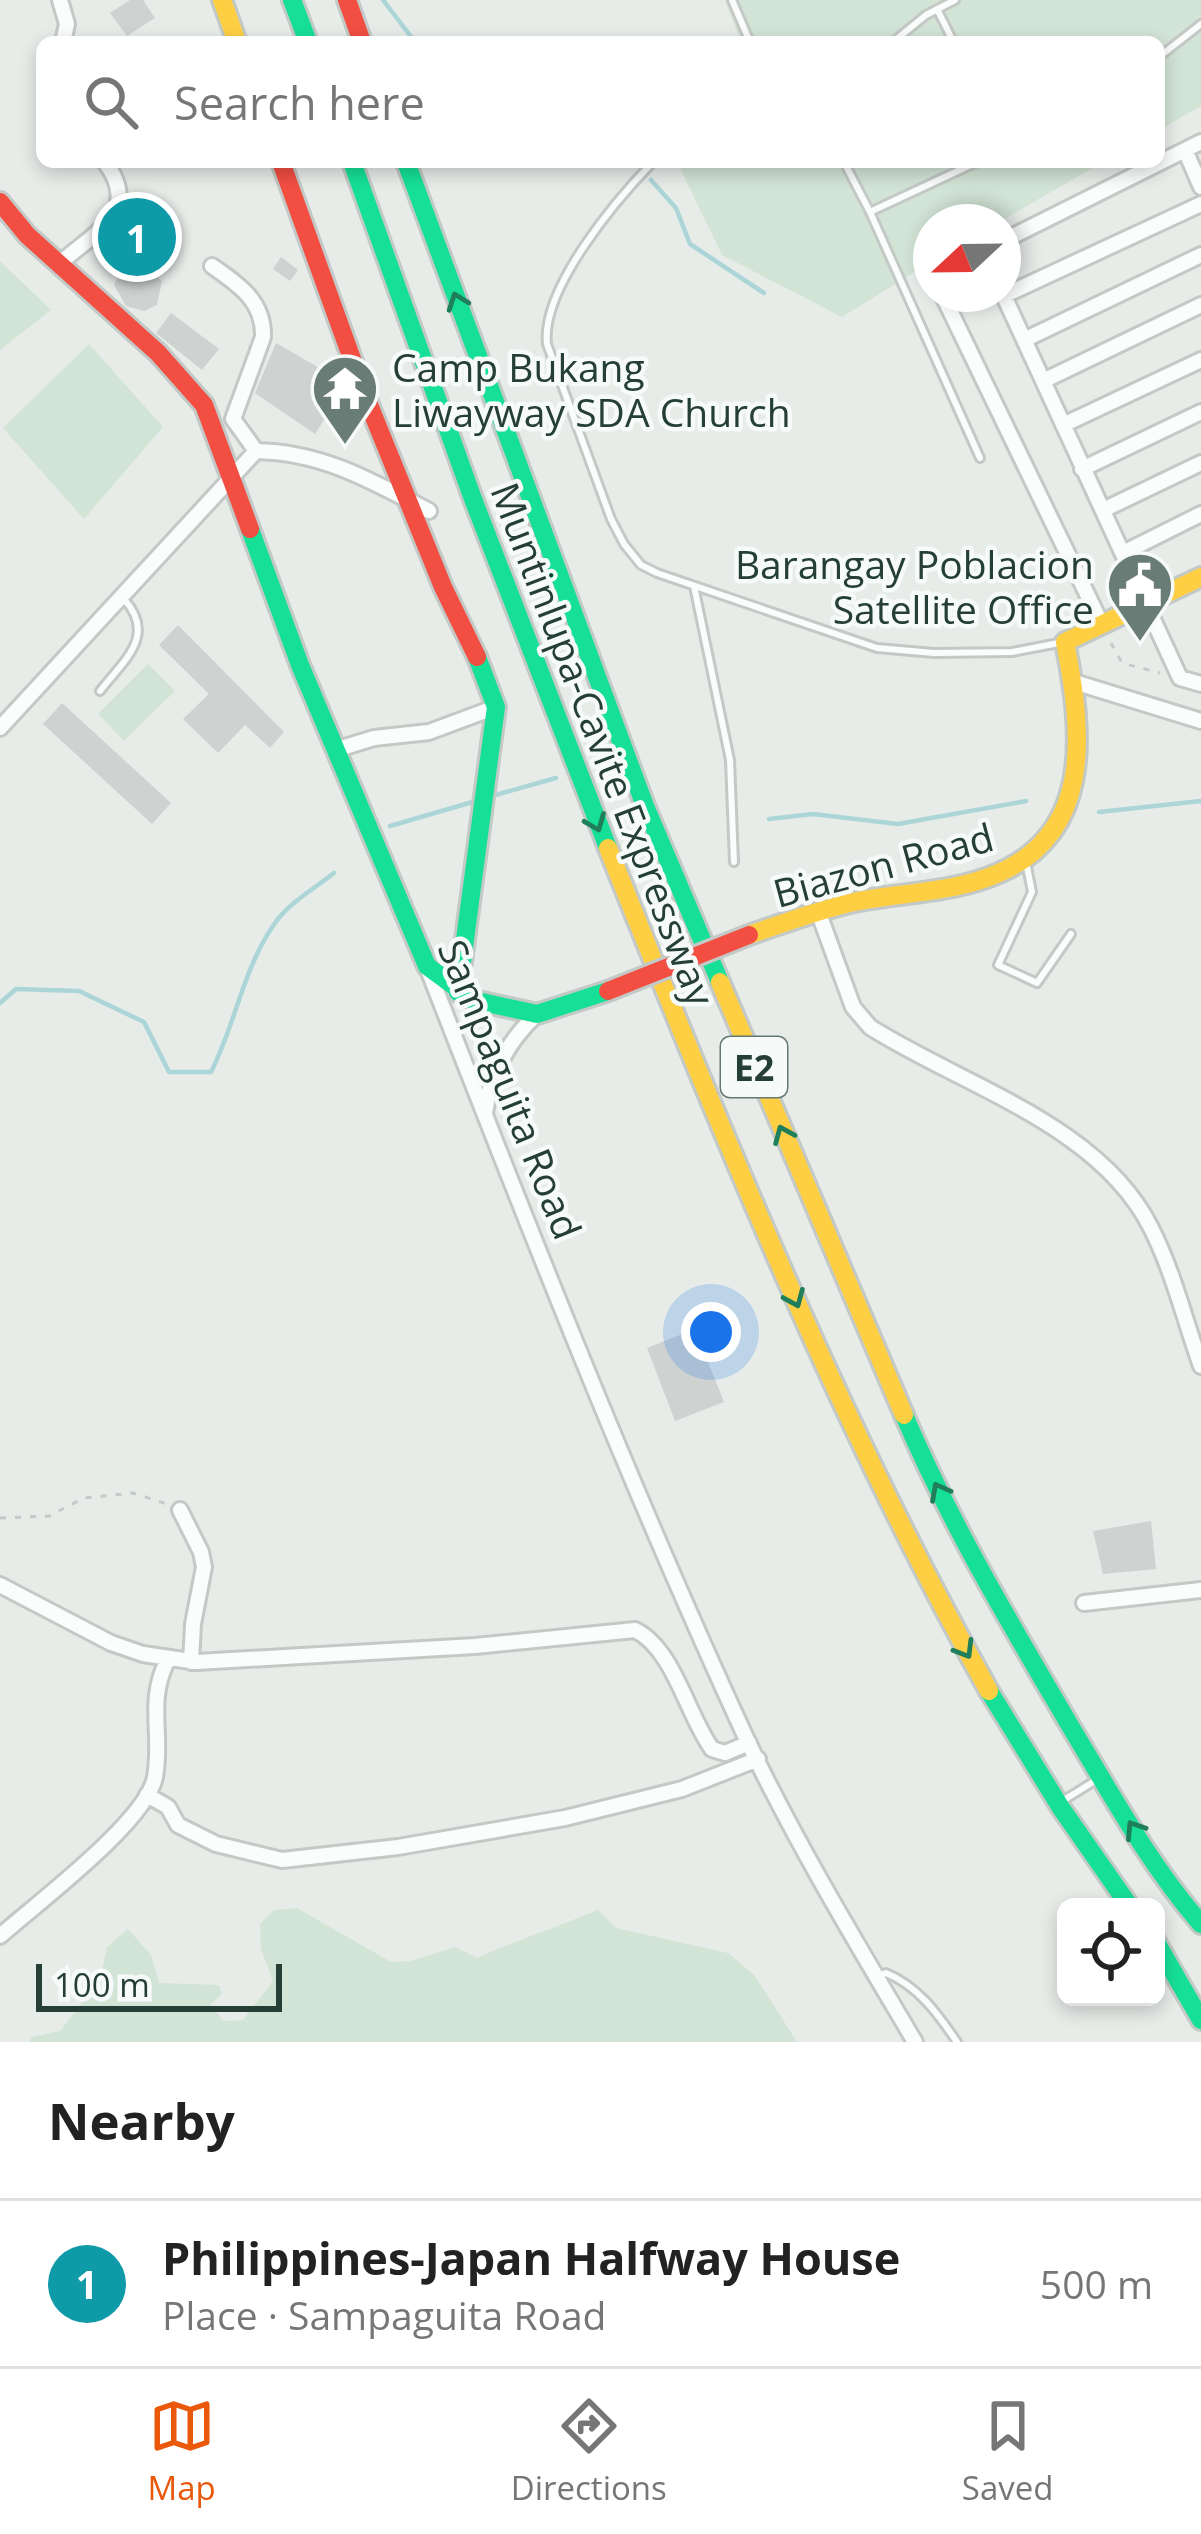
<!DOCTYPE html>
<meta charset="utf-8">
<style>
:root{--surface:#fff;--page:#f2f2f2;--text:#222;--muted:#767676;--line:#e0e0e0;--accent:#ea580c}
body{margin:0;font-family:"Open Sans",sans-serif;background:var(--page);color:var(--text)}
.controls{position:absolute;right:36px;bottom:36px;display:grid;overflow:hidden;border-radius:18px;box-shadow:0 6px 18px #0003}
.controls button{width:108px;height:108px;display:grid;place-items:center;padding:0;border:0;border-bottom:3px solid var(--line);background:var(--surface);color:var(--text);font:60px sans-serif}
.compass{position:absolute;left:913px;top:204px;width:108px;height:108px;border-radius:50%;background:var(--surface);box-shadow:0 6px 18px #0003;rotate:248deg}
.scale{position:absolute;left:36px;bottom:30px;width:246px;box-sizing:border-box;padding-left:12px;border:6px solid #253f36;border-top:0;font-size:33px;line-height:42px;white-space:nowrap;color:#253f36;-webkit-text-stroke:9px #f6faf8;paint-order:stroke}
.you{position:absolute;left:711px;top:1332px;width:42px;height:42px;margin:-30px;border:9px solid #fff;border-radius:50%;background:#1a73e8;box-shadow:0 0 0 18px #1a73e833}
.badge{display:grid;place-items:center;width:78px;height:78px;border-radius:50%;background:var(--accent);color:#fff;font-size:39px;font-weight:700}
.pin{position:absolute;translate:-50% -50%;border:6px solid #fff;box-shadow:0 3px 12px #0006}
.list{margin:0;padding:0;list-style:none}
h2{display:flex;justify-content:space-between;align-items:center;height:156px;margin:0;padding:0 48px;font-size:51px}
h2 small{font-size:39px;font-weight:400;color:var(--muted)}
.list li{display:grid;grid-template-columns:78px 1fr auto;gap:36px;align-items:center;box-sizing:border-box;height:168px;padding:0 48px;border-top:3px solid var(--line)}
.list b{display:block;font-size:45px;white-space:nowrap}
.list p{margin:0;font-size:39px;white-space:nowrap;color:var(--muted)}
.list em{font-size:39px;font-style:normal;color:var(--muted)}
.icon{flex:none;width:66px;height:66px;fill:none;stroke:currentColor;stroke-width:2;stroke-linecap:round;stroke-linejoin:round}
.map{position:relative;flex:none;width:1201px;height:2042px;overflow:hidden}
.search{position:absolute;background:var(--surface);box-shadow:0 6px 18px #0003;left:36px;right:36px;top:36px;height:132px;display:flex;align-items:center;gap:30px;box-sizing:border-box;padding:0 42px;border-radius:18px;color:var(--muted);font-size:45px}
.sheet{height:324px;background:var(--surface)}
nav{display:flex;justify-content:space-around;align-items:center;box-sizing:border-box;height:168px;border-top:3px solid var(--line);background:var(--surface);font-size:33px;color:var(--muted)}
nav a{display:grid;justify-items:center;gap:6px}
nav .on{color:var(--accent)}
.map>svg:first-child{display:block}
</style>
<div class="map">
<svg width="1201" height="2042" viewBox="0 0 1201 2042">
<rect width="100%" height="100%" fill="#e7ece9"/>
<path fill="#d2e4d5" d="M725,0H1201V106L1159,130V42H741Z
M677,162H1103L999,222H931V262L842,317L722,255Z
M0,261L51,310L0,350Z
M89,344L163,427L84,519L3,428Z
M148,664L175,691L124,741L98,714Z
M297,1908L391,1962L411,1961L455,1947L477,1958C517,1940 557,1927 598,1910L616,1928L728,1953L755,1976L797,2042H29L32,2037L60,2031L100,1980L107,1947L128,1929L151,1955L159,1983L219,1985L222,1994L210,2005L224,2021L243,2020L273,1981L261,1949L260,1924L274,1910Z"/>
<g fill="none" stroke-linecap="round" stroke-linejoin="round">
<path stroke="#abd5d7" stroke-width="4.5" d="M383,0L415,42
M651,180L676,208L690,244L764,293
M492,796L556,778
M1099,812L1201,801
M769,819L813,814L898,824L1026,801
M390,826L476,801
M0,1003L16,989L79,991L144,1022L169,1072H211C236,1023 243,968 275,923C289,903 315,888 334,873"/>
</g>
<path fill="#ced3d1" d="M130,0H143L155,18L127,36L110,13Z
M144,207L147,267L162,281L157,305L144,311L126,306L114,285L121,271L129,268L128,208Z
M281,257L298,270L290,281L273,269Z
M171,313L219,349L202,370L156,333Z
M276,343L347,384L315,434L255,393Z
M178,625L284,732L270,748L245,725L218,753L183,719L209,694L159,645Z
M62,703L171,803L152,824L43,724Z
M695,1329L724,1402L675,1421L647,1348Z
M1151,1521L1156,1569L1103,1574L1093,1531Z"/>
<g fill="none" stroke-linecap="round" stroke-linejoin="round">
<defs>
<path id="lane" d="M732,0L750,42
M937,9L951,37
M893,42L926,15L955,0
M1159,57L1201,24
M653,162C615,201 541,289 547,344L611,519L624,544L641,565L657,573L877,648L934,653L1012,652L1064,642
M844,162L870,212L980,458
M872,211L977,162
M694,586L730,760L734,862
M100,691C124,660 157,636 124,599
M1026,862L1032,892L998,965L1037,983L1071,934
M1064,1800L1093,1782
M878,1976L886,1973C918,1986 938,2014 957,2042"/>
<path id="street" d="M60,0L67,24L63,42
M1185,150L1201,187
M1003,241L1201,142
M58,265C94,232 143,213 105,162
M212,266C239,285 264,301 263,337L233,419
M942,294L1102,625
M1003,294L1180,678L1201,684
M1003,296L1201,204
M1024,340L1201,255
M1043,381L1201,305
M233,419L256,451
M1063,425L1201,360
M1082,469L1201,412
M1103,510L1201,463
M1123,553L1201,514
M1074,682L1201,721
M0,728L256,451C322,452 372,481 429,511
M335,750L374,738L429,732L496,707
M818,911L853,1007L870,1027C961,1085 1100,1125 1151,1228C1173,1271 1185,1321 1201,1366
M427,967C528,1226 630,1487 747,1740C796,1843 857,1944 915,2042
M485,1113C490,1074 508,1041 537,1014
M180,1510L201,1552L204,1567L193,1624L191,1662
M0,1585L111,1643L143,1654L197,1662L475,1646L635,1630C674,1649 687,1715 712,1749L725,1753L749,1743
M1084,1603L1201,1590
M147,1795L168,1807L178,1825L216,1844L282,1860L398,1847L565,1818L682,1789L758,1759
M0,1936C36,1904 147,1821 155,1777C163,1733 146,1702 168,1659"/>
<path id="fast" d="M292,0L308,42
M352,162L473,499L608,848
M406,162L645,806L720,982
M250,529L300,665L427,966L473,1000L537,1014L608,991
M458,992L496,707L477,657
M904,1415C950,1523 1010,1623 1069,1724C1110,1792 1149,1864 1201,1924
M989,1691L1061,1808L1130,1907
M1156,1942L1201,2020"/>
<path id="slow" d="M222,0L237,42
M608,848C723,1135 838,1421 989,1691
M749,935C784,923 818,910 854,902C898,893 946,893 989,877C1095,838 1083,733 1065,642L1201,577
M720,982L904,1415"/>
<path id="jam" d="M347,0L362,42
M281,162L365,395L443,587L477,657
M0,202L27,235L158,353L204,405L250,529"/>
</defs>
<use href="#lane" stroke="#c4c9c6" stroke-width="12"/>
<use href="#street" stroke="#c4c9c6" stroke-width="20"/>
<use href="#fast" stroke="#c3c9c6" stroke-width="24"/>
<use href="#slow" stroke="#c3c9c6" stroke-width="24"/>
<use href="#jam" stroke="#c3c9c6" stroke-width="24"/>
<path stroke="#c2cbc7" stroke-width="3" stroke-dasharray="6 9" stroke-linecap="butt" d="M1111,643L1122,663L1160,673
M0,1518L49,1516L84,1498L133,1493L167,1504"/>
<use href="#lane" stroke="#fbfcfc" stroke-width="6"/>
<use href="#street" stroke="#fbfcfc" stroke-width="14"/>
<use href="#fast" stroke="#16e098" stroke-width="18"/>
<use href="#slow" stroke="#ffcf43" stroke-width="18"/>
<use href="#jam" stroke="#f24e42" stroke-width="18"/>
<defs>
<path id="jam-bridge" d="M608,991L749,935"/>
</defs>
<use href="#jam-bridge" stroke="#c3c9c6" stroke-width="24" stroke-linecap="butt"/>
<use href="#jam-bridge" stroke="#f24e42" stroke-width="18"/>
</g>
<defs><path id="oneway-chevron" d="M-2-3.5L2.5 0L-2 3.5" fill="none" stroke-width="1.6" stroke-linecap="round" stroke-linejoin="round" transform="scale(3)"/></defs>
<g stroke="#1f7f5d">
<use href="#oneway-chevron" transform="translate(457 301) rotate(-110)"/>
<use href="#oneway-chevron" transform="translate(596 823) rotate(68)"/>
<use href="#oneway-chevron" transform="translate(783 1134) rotate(-113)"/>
<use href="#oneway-chevron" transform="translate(795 1299) rotate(67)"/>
<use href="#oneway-chevron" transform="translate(939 1491) rotate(-118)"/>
<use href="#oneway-chevron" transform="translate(965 1650) rotate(59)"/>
<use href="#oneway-chevron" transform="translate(1134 1829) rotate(-123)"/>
</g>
<defs>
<symbol id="temple-pin" viewBox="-11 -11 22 30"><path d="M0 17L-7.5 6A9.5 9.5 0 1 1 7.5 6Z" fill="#697c75" stroke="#f6faf8"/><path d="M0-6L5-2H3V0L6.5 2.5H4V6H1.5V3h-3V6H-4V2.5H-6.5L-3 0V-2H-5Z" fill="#fff"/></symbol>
<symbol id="civic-pin" viewBox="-11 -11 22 30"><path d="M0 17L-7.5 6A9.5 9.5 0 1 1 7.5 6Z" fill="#697c75" stroke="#f6faf8"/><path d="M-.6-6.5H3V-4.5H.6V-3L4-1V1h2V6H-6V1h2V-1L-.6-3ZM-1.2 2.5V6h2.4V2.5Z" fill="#fff"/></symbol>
</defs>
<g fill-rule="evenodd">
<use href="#temple-pin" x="307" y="350" width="76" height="104"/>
<use href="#civic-pin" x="1102" y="547" width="76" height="104"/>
</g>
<g text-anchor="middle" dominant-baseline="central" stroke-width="9" stroke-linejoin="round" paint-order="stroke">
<rect fill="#f6faf8" stroke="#647770" stroke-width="3" x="721" y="1037" width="66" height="60" rx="9"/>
<g font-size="36" font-weight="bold" fill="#253f36">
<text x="754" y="1067">E2</text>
</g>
<g font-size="39" fill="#253f36" stroke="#f6faf8" text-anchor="start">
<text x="392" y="366">Camp Bukang<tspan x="392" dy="45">Liwayway SDA Church</tspan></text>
<text x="1094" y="563" text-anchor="end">Barangay Poblacion<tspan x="1094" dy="45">Satellite Office</tspan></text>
</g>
<g font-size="39" fill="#253f36" stroke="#f6faf8">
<text transform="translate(604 744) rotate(69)">Muntinlupa-Cavite Expressway</text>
<text transform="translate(883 864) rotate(-15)">Biazon Road</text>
<text transform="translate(511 1089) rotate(68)">Sampaguita Road</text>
</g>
</g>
</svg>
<div class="controls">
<button><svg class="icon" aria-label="locate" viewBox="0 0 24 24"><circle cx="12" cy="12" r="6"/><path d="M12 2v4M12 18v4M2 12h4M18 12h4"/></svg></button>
</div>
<svg class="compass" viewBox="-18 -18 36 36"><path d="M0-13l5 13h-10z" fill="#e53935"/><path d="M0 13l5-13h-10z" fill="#767676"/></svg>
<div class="scale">100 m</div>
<div class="you"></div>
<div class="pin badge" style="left:137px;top:237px;background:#0f9aa8">1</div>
<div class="search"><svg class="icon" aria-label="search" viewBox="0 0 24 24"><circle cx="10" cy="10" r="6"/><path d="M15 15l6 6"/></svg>Search here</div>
</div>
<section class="sheet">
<h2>Nearby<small></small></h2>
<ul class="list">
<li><span class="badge" style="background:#0f9aa8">1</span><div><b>Philippines-Japan Halfway House</b><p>Place · Sampaguita Road</p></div><em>500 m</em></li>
</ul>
</section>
<nav>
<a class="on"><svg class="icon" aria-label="map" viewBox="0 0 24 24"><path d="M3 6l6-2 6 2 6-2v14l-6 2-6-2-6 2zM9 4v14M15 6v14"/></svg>Map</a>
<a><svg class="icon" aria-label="directions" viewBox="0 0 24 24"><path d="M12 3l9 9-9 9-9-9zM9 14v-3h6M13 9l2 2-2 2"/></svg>Directions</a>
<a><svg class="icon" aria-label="saved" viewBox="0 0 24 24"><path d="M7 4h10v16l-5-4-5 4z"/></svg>Saved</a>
</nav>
